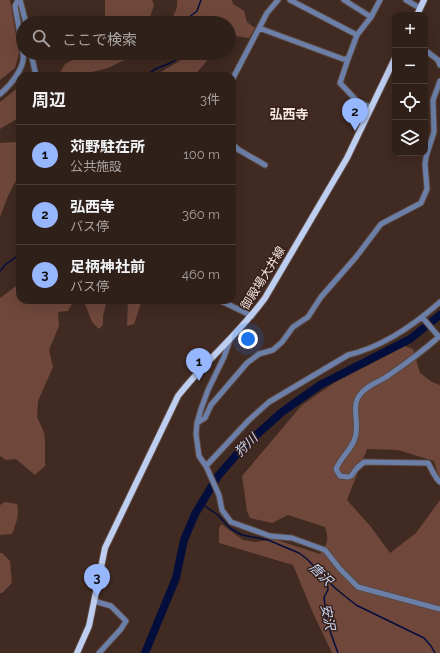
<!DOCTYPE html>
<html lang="ja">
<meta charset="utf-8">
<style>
:root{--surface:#30201a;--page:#382823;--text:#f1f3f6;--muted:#a8a3a2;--line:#4b3e39;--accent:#96b6fd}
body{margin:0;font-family:Raleway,"Noto Sans JP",sans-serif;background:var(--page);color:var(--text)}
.controls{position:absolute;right:12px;top:12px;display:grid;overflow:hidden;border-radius:8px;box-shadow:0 4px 16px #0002}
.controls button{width:36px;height:36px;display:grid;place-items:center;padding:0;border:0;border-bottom:1px solid var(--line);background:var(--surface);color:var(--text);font:20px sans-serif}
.you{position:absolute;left:248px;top:339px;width:14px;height:14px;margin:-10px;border:3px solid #fff;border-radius:50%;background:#1a73e8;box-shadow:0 0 0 6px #1a73e833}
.badge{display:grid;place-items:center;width:26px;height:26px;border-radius:50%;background:var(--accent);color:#111;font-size:13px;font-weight:700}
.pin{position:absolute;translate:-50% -33px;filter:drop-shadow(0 1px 2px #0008)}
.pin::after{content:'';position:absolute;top:21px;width:14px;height:12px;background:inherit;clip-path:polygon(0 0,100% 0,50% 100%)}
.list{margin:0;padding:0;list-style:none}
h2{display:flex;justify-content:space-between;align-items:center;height:52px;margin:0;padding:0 16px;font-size:17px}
h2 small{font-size:13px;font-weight:400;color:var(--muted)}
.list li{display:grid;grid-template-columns:26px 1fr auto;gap:12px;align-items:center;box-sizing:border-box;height:60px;padding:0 16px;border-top:1px solid var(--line)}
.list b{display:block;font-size:15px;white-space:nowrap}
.list p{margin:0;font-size:13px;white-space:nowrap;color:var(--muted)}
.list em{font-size:13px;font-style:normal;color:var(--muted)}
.icon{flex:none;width:22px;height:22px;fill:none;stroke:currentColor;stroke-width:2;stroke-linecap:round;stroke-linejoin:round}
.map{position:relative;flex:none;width:440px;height:653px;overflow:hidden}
.search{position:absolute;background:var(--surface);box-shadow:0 4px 16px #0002;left:16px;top:16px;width:220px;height:44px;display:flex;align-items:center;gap:10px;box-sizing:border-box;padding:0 14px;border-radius:22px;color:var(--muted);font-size:15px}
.panel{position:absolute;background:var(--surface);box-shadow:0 4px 16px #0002;left:16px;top:72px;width:220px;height:232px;border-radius:12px}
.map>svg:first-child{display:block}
</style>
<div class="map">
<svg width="440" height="653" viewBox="0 0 440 653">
<rect width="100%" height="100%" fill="#402a22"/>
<path fill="#6f483b" d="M0,0H10L19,53L15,68L0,80Z
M105,0H152L154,5L148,23H105Z
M177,0H232L233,4L244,11L247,22L255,28L249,38L229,35V23H168C174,17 178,8 177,0Z
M86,53H150L129,58L108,68L92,72L89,76H58L65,64Z
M185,53H212L205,63L194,76H154L181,60Z
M20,86V117L0,129V102Z
M15,142L20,145V173L8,196L0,217V143Z
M20,283V300H74L68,311L58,312L59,326L49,350L53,367L38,401L37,417L44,432L45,440V466L35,475L16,459L6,460L0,456V298Z
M76,300H107L103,316V325L99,329L92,322L85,304Z
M128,300H142L134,324L127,326Z
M405,346L413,349L420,373L432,382L440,385V481L434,461L398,450L367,449L347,500L371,527L390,553L416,533L440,500V653H332L313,613L293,565L219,543V529L221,524L243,540L256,542L274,539L320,554C328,543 329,540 325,527L288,515L272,523L250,518L247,511L242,476L302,405L334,383Z
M5,502L17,504C20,514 16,524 12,534L0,535V505Z
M0,553H2L10,561L12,583L2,593H0Z"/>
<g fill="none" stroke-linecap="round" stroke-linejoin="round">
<path stroke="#030e3d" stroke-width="1.5" d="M186,23L188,18L197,11L201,0
M147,76C155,64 175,67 181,53
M0,271L5,265L20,254
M202,504L218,515L230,528L242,535L268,540L299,553L307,559L335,588L356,605L424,638L431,646L435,653
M327,580L328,590L324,597L327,623L338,653"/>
<path stroke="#030e3d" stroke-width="8" d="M145,653L176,578L184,540L195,514L218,476L244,446L282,412L320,385L410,339L440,315"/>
<defs>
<path id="minor" d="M18,0L15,6L23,51
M20,0L26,23
M290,0L357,35
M344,0L371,17
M406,0L420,8
M259,28L343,59H348L357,35L371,17L380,0
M425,50L438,60L440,65
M31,53L36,76
M348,59L340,83L358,102L371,107
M232,80L267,13L278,0
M0,94C10,86 26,67 23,53
M232,144L239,150L265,165
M219,300L252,316
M422,317L439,337
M440,336C424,350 407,363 389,375C380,382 366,385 359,396C351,408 360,424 355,438C352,449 341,457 336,469L340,476L348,477L351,476L357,468L364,462L428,463C432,469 434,477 440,482
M230,340L224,357L208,390L201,409L197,423L196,434L199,456L206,466L219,495L222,510L231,522L270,536L292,538L325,550L340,569L358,587L440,609
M197,423L205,418L211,405L247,363L259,354L273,350L282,342L293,327L308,317L321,297L356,257L381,224L421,203L427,189L425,164L426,157L434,132L433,100L440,81
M206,466L249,420L269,402L348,355C382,347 414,325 440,302
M94,601L111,606L126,621L121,629L99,653"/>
<path id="major" d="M417,15L424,0
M77,653L89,626L105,548L178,396C205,361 239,334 265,298L347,158L395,58"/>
</defs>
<use href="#minor" stroke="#5d4840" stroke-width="7"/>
<use href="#major" stroke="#5d4840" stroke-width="8"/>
<use href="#minor" stroke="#6b7fa8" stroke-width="5"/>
<use href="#major" stroke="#becef1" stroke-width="6"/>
</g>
<g text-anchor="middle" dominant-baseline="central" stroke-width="3" stroke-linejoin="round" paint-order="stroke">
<g font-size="12" fill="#f5e5e0" stroke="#362019">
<text transform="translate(263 278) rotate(-58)">御殿場大井線</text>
</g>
<g font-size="13" font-weight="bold" fill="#f5e5e0" stroke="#362019">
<text x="289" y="114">弘西寺</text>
</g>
<g font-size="13" font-style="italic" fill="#c8d7f8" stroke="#362019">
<text transform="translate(246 445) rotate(-45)">狩川</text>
<text transform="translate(321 574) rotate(44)">唐沢</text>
<text transform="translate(328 617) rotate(79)">安沢</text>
</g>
</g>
</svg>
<div class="controls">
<button>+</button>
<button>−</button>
<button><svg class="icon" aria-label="locate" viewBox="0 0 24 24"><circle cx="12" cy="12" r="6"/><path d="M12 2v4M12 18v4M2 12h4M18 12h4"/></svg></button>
<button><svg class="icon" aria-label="layers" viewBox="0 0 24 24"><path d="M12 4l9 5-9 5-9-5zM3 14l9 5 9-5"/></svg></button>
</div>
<div class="you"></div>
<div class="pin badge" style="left:199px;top:381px">1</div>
<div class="pin badge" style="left:355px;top:131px">2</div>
<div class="pin badge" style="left:97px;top:597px">3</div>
<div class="search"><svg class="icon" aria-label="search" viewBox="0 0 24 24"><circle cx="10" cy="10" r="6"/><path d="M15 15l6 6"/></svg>ここで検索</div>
<section class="panel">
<h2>周辺<small>3件</small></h2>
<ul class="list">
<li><span class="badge">1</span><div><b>苅野駐在所</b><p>公共施設</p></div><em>100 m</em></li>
<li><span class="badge">2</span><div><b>弘西寺</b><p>バス停</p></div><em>360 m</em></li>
<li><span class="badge">3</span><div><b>足柄神社前</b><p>バス停</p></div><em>460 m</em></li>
</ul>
</section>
</div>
